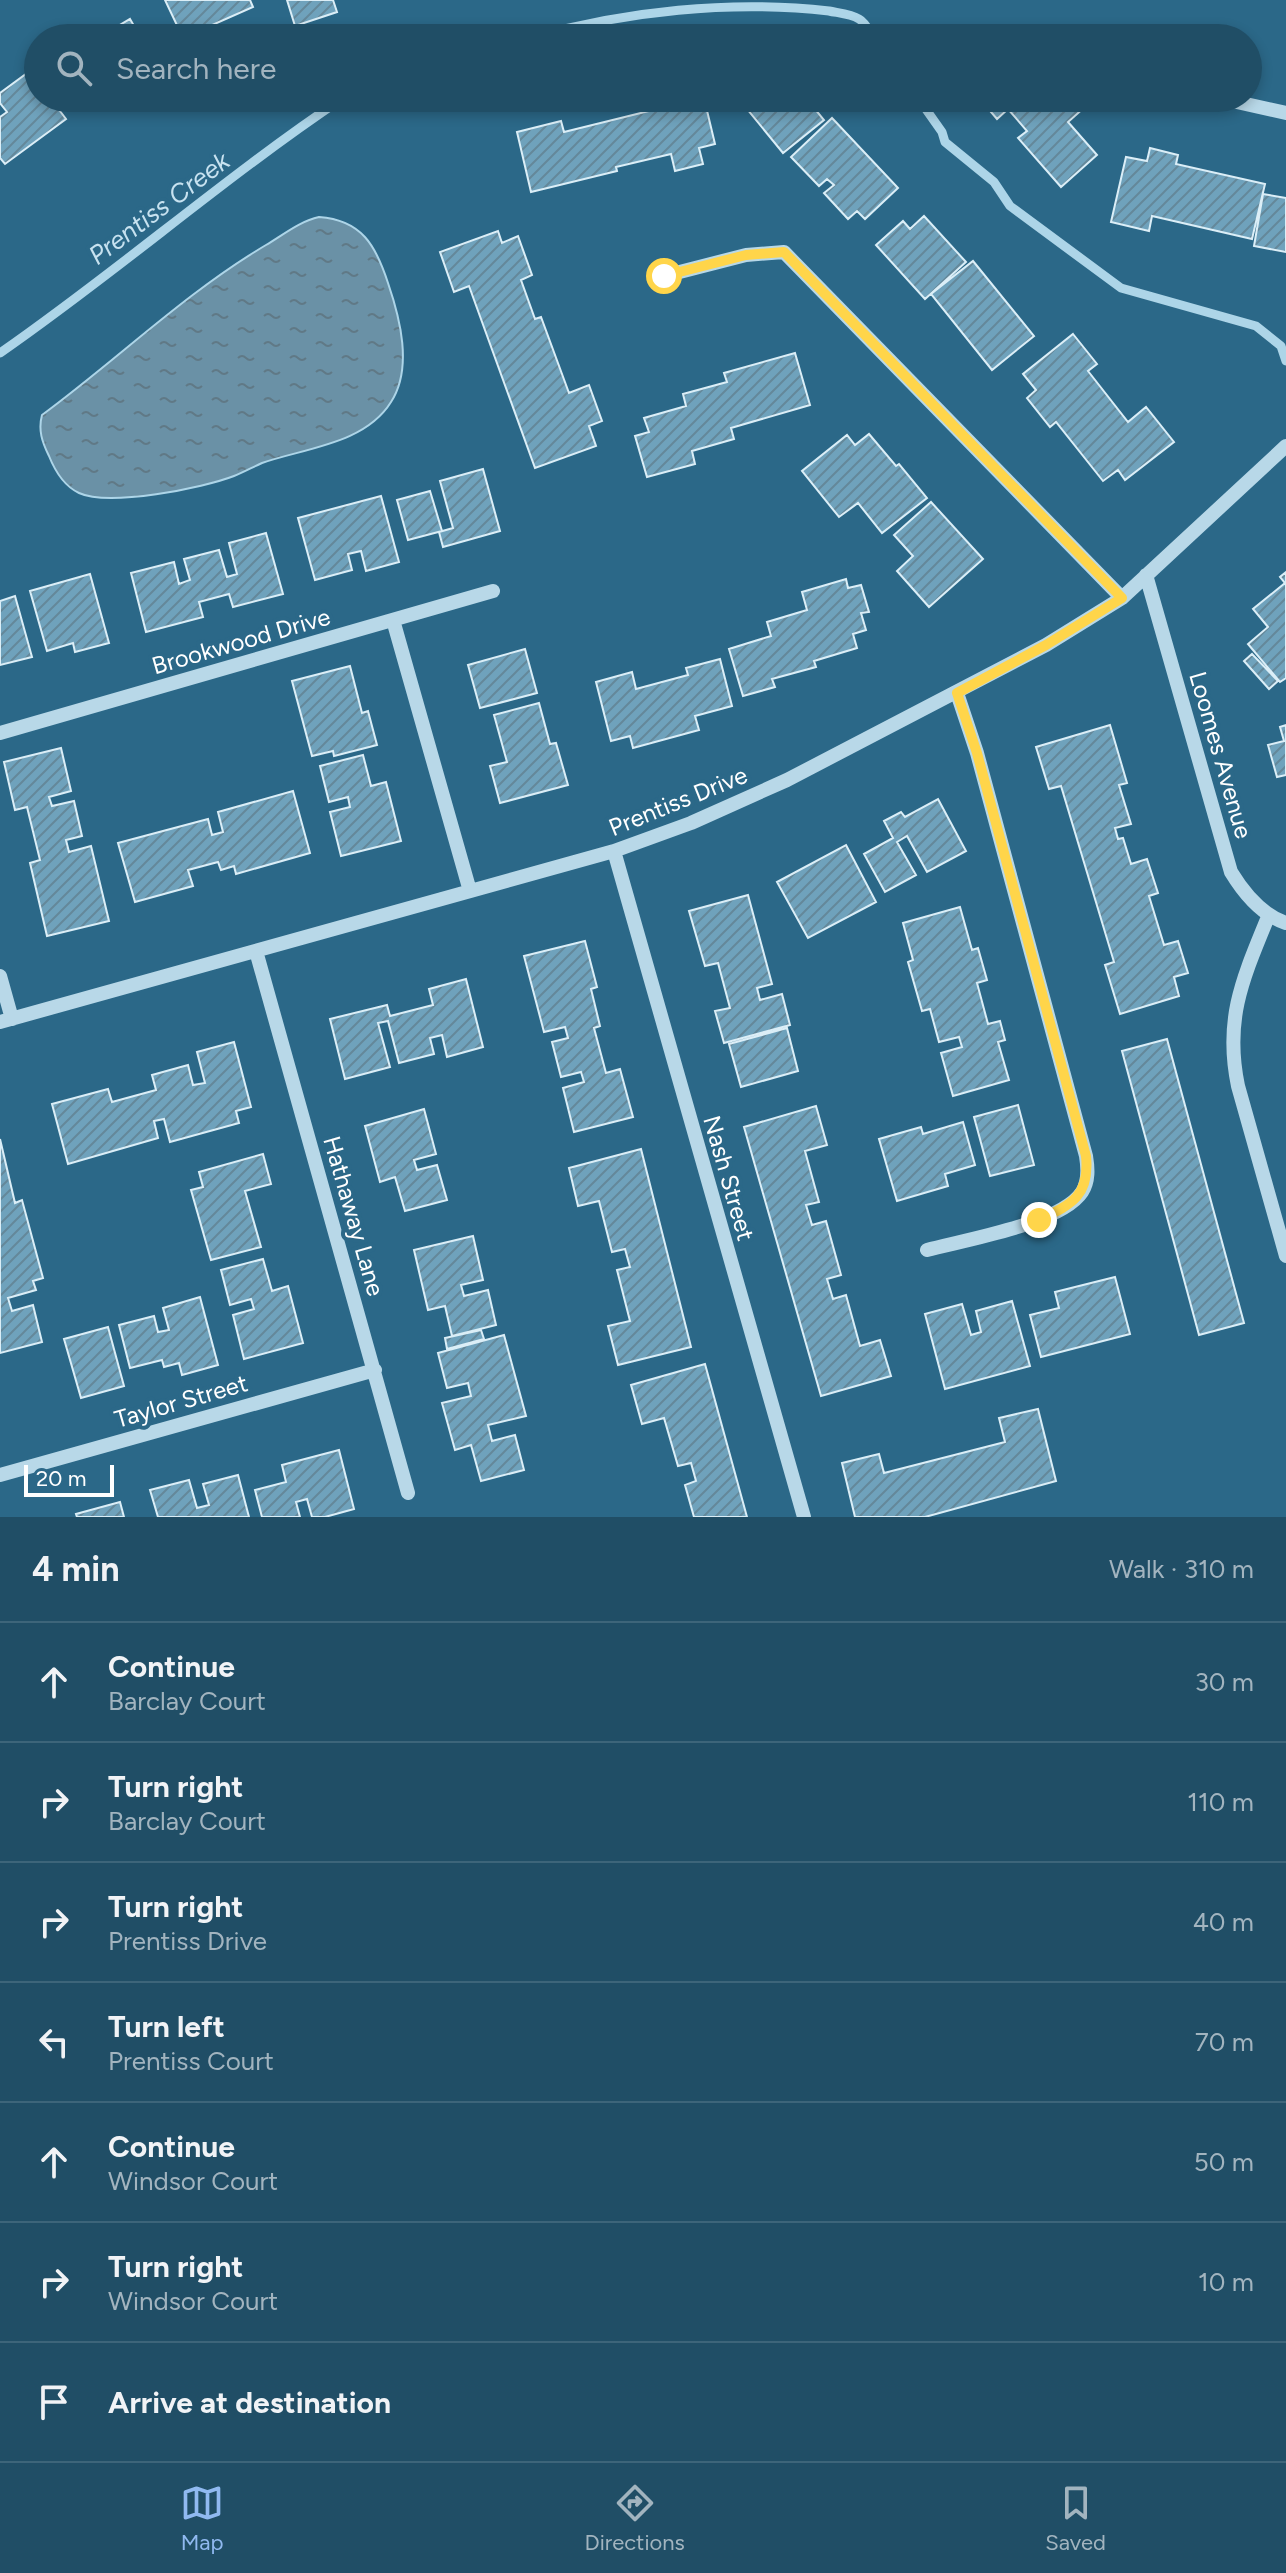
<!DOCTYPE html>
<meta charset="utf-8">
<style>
:root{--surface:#204e66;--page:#28556c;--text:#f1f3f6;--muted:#a2b4bf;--line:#3d657a;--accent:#90b9f0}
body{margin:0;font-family:Figtree,sans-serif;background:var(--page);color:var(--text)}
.scale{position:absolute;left:24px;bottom:20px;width:90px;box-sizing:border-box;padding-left:8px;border:4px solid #fff;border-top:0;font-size:22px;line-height:28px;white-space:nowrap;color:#fff;-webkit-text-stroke:6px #2b6888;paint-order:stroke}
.stop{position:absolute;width:24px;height:24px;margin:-18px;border:6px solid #ffd54a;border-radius:50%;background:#fff}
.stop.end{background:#ffd54a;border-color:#fff;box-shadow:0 2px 8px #0008}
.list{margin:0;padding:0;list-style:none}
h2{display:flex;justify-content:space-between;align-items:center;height:104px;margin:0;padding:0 32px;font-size:34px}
h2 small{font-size:26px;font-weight:400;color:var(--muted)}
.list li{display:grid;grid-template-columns:52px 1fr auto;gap:24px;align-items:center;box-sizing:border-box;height:120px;padding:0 32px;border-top:2px solid var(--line)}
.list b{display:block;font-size:30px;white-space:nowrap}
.list p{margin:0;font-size:26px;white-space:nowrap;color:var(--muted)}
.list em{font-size:26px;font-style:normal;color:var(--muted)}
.icon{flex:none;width:44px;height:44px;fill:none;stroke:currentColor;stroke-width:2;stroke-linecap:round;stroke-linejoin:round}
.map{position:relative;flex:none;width:1286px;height:1517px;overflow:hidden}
.search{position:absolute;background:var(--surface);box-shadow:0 4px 12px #0003;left:24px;right:24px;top:24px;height:88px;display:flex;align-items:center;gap:20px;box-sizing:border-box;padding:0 28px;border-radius:44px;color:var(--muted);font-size:30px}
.sheet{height:944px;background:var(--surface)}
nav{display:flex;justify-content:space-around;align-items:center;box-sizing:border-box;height:112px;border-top:2px solid var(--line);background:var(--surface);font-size:22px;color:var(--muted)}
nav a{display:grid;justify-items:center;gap:4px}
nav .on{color:var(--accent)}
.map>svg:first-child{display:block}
</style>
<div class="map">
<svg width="1286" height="1517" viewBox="0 0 1286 1517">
<defs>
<pattern id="water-ripples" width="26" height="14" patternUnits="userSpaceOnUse" patternTransform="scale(2)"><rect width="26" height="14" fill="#6a91a6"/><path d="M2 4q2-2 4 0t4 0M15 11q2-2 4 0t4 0" fill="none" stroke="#607986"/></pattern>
<pattern id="building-hatch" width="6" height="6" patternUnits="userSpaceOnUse" patternTransform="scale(2)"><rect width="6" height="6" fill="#6fa2bc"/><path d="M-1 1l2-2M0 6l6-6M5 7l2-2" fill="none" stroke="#64889a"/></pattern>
</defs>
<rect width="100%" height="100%" fill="#2b6888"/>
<path fill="url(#water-ripples)" stroke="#add5e8" stroke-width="2" d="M319,217C362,220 376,246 388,283C400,318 413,368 391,402C365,444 305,448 262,463C253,467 244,472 234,476C203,488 109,507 79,493C64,486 55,471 49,456C42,442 38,430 42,415C118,359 185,293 266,245C283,235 300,221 319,217Z"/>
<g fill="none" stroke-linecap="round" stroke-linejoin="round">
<path stroke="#add5e8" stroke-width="9" d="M530,38C625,11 731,0 829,11C838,13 851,14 859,19C865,22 870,32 874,38
M918,98L942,132L945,142L994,182L1010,206L1121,288L1256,326L1281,346L1286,361
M0,353C117,272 225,177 343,98"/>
</g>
<path fill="url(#building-hatch)" stroke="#dbeef7" stroke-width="2" d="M165,0H250L253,7L183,38Z
M287,0H333L337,12L295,26Z
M130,19L141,38H98Z
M30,71L38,82V98H50L66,119L5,164L0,158V117L7,112L0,103V93Z
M90,98H110L95,107Z
M655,98H704L715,144L699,148L703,164L675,171L671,154L616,167L617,171L531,192L517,132L561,121L564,132L657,109Z
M738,98H806L824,120L783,153Z
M979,98H1077L1085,107L1068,122L1097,155L1061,187L1018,138L1027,131L1008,109L997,119Z
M832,118L898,188L865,219L857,211L848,219L824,193L834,185L827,179L819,186L791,157Z
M1150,148L1178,155L1176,164L1265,184L1252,239L1152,216L1149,231L1111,222L1126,157L1147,161Z
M1263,194L1286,198V252L1254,246Z
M924,216L966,262L925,299L876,245L903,221L910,229Z
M498,231L502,243L518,236L532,275L521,280L535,319L541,317L569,393L589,385L602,421L589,426L596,446L535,468L469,286L454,292L440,252Z
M973,261L1034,336L992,370L931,294Z
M1073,334L1097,364L1088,371L1128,422L1146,407L1174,442L1125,480L1118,470L1103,481L1056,422L1050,427L1027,398L1036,390L1023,374Z
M795,353L810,405L731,428L734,439L692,451L695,464L647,477L635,436L649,432L644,418L686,406L683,394L727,382L724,373Z
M869,434L896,466L899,464L927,498L882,533L858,503L839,517L802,471L847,435L855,445Z
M483,469L500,531L443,547L439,532L453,528L440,481Z
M430,491L442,531L408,540L397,500Z
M381,496L399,562L366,571L361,551L348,554L352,570L315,580L298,518Z
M931,502L983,559L929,607L897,571L913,556L894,535Z
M266,533L283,594L233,607L229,594L199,602L203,617L146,632L131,573L174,562L179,584L190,580L184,559L219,550L227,577L237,574L229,543Z
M1286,572V678L1280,682L1248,644L1268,627L1253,609L1285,583L1280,577Z
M90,574L109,643L75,652L73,643L47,651L30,591Z
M846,579L848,588L861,585L869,612L861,613L866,630L853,634L857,648L814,661L816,667L772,679L775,687L743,696L729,649L771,636L767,622L807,610L802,592Z
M15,596L32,657L0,665V601Z
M525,649L537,693L480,708L468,665Z
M1252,654L1278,681L1269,689L1244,661Z
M720,659L732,706L695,716L699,730L633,748L630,736L611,741L596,682L632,672L636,689L688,675L686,668Z
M350,666L362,713L368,711L377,745L334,756L333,751L312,756L292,681Z
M539,703L550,744L556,743L568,785L500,803L490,766L507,762L494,715Z
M1110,725L1127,783L1119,785L1131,824L1115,828L1118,839L1123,838L1131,864L1147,859L1158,893L1149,896L1164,945L1178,941L1188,973L1174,977L1179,996L1120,1014L1105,965L1114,962L1061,786L1049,789L1036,747Z
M1286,725V775L1277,777L1268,745L1284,741L1280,727Z
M61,748L71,791L49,797L52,806L74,801L82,836L66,840L69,852L91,846L109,921L47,936L30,863L40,860L27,807L15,810L4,762Z
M363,755L371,786L386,782L401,841L341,856L330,812L350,807L348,797L329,802L320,766Z
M293,791L310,853L236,874L234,866L221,870L218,862L188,870L193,886L135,902L118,843L208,819L212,835L223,832L218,812Z
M938,799L966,851L927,872L907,836L897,842L916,875L885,892L864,854L893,838L884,821L901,812L905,817Z
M846,845L876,902L808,938L777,882Z
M748,895L772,984L757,988L760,1000L782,994L790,1025L724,1043L715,1011L730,1008L718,963L705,966L689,911Z
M960,907L972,950L978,948L987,980L977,983L988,1024L1000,1021L1005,1040L998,1042L1009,1080L953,1096L941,1053L962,1047L959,1037L939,1042L930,1009L922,1011L908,962L913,960L903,923Z
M585,941L597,987L591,989L600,1026L594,1028L606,1073L620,1069L633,1117L574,1132L563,1088L584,1082L581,1072L561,1077L552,1042L568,1038L565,1027L544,1032L524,956Z
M466,979L483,1047L447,1057L442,1035L430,1038L434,1054L399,1063L388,1021L378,1023L390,1067L345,1079L330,1019L387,1005L390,1016L433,1005L429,989Z
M787,1028L798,1071L741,1087L729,1044Z
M1167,1039L1244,1323L1199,1335L1122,1051Z
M234,1042L251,1107L236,1111L239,1123L170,1142L164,1119L154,1121L158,1138L68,1164L52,1104L108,1089L112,1102L156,1090L152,1075L188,1065L193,1085L205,1083L197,1052Z
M1018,1105L1034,1165L990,1176L974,1117Z
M816,1106L827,1145L805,1151L819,1202L806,1205L812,1225L826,1221L841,1275L827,1279L833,1299L846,1295L860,1346L880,1340L891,1376L821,1396L744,1127Z
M424,1109L436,1154L414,1160L417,1170L437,1165L447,1200L405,1211L395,1177L380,1182L365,1126Z
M963,1122L975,1165L945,1174L948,1186L897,1201L879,1139L921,1127L923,1134Z
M0,1139L15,1203L22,1200L43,1278L33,1281L36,1290L8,1298L12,1311L33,1305L42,1342L0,1353Z
M641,1149L691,1347L618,1365L608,1326L630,1321L617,1270L630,1267L625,1249L612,1252L599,1201L578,1206L569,1168Z
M263,1154L271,1184L245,1191L261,1247L211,1260L191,1190L203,1187L199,1172Z
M473,1236L483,1280L461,1285L464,1296L488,1290L496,1325L452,1336L445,1306L428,1310L414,1250Z
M263,1259L272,1291L288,1286L303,1343L244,1359L233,1315L254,1309L251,1299L230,1305L221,1270Z
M1115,1277L1130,1334L1041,1357L1030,1315L1059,1308L1055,1292Z
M200,1297L218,1365L182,1375L179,1363L164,1367L162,1360L130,1368L119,1325L154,1316L158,1332L169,1330L163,1308Z
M1012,1301L1030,1366L945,1389L925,1314L962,1304L971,1335L981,1332L976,1311Z
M108,1327L124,1386L81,1398L64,1339Z
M481,1330L484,1339L447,1349L445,1338Z
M504,1335L526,1416L488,1425L492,1441L515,1435L524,1470L481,1481L471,1445L455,1450L442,1403L471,1396L468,1383L447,1388L438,1353Z
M705,1364L747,1517H694L685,1485L696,1481L691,1463L678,1466L664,1418L642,1424L631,1385Z
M1038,1409L1056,1481L925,1517H855L842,1463L879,1454L884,1473L1005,1442L999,1418Z
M339,1450L354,1509L325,1517H312L307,1499L296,1502L300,1517H262L255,1490L286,1482L282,1465Z
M238,1475L249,1517H158L150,1490L189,1480L197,1508L209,1505L203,1484Z
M120,1502L124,1517H77L76,1514Z"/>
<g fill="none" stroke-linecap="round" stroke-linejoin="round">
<path stroke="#b8d8e8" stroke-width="14" d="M1219,98L1286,113
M664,276L746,255L784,252L1122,598
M1146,575L1231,872C1245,895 1262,915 1286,923
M393,620L470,891
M0,733L493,591
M614,851L804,1517
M1268,917C1243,978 1224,1019 1238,1086L1286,1256
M256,951L408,1493
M0,976L12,1019
M0,1022L614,851L691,823L787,780L1046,645L1122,598L1286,446
M927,1250C964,1240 1061,1224 1082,1192C1089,1181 1088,1168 1086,1156L977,753L957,693
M0,1475L375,1370"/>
</g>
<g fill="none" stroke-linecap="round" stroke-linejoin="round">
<path stroke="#ffd54a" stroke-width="10" d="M664,276L746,255L784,252L1122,598L1046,645L957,693L977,753L1086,1156C1090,1196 1072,1204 1039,1220"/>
</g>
<g text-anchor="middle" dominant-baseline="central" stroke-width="8" stroke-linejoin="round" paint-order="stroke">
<g font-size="24" fill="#fff" stroke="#2b6888">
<text transform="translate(241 641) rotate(-16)">Brookwood Drive</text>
<text transform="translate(1221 755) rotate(74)">Loomes Avenue</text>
<text transform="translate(678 801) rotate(-22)">Prentiss Drive</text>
<text transform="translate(729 1178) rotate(74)">Nash Street</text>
<text transform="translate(354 1216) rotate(74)">Hathaway Lane</text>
<text transform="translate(181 1401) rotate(-16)">Taylor Street</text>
</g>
<g font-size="26" font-style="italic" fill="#c7e2f0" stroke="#2b6888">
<text transform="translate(159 208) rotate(-37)">Prentiss Creek</text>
</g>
</g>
</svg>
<div class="scale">20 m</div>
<div class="stop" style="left:664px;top:276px"></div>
<div class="stop end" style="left:1039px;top:1220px"></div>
<div class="search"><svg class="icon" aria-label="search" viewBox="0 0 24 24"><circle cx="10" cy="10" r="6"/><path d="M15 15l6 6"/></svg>Search here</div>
</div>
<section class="sheet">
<h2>4 min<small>Walk · 310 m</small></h2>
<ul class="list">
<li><svg class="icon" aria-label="ahead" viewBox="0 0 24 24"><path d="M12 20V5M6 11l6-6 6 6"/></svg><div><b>Continue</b><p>Barclay Court</p></div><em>30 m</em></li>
<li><svg class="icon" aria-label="right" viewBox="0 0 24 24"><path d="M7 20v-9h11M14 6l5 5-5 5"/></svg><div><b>Turn right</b><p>Barclay Court</p></div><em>110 m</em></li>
<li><svg class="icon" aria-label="right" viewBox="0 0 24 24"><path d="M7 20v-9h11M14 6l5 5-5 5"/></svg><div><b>Turn right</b><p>Prentiss Drive</p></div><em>40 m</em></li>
<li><svg class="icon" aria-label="left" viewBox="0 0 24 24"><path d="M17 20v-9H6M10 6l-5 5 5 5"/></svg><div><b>Turn left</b><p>Prentiss Court</p></div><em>70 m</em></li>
<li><svg class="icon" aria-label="ahead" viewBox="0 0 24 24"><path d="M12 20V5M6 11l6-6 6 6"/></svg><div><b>Continue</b><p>Windsor Court</p></div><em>50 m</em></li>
<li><svg class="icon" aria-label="right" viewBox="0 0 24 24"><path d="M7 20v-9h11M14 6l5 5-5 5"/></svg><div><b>Turn right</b><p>Windsor Court</p></div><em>10 m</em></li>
<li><svg class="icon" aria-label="arrive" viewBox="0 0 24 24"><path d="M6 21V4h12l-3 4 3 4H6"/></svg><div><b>Arrive at destination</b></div></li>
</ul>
</section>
<nav>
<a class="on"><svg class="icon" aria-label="map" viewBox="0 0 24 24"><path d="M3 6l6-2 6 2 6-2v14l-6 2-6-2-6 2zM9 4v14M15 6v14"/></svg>Map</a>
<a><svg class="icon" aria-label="directions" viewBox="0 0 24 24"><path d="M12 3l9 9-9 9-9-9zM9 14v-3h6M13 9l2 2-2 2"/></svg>Directions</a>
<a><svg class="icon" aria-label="saved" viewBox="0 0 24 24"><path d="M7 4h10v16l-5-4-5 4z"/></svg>Saved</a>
</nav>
